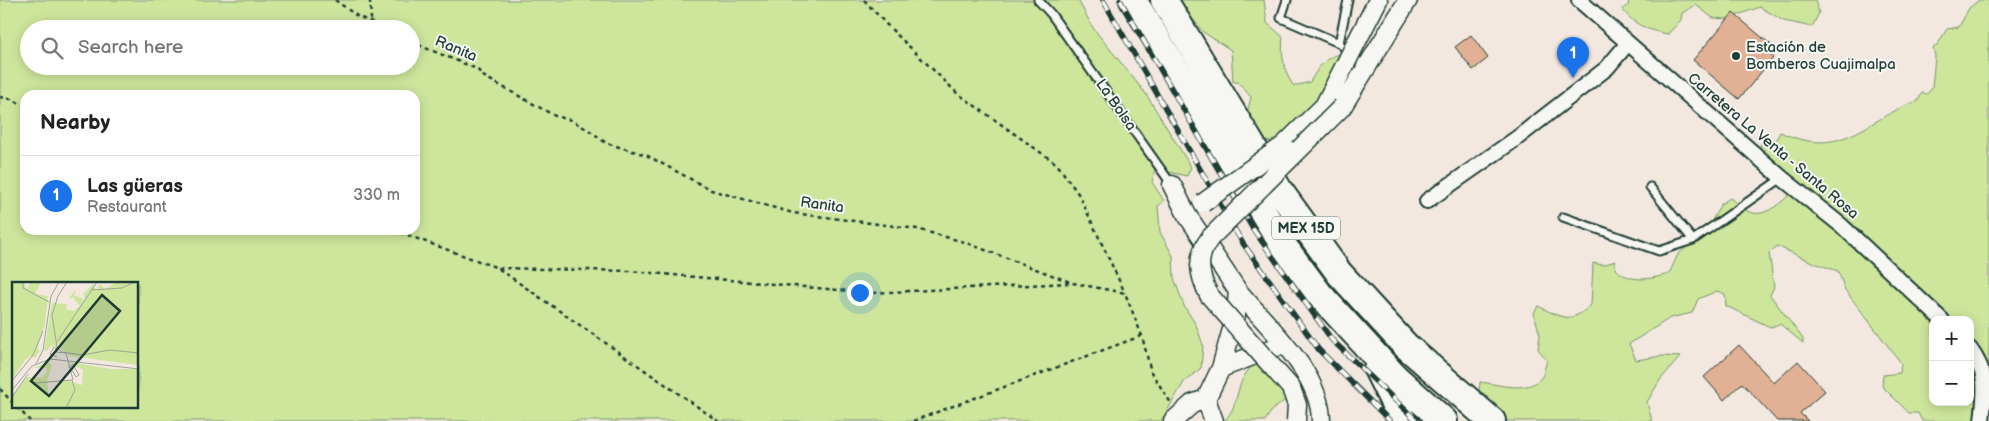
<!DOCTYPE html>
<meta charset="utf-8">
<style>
:root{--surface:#fff;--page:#f6f6f6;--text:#222;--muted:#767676;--line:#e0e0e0;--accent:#1a73e8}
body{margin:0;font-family:"Balsamiq Sans",sans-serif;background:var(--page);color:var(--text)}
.controls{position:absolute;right:15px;bottom:15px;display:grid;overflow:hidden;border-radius:10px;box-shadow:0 2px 12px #0003}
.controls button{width:45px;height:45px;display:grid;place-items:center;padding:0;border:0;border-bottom:1px solid var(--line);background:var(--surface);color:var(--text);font:25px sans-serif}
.you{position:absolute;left:859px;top:292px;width:18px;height:18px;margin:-12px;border:4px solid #fff;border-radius:50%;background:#1a73e8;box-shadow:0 0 0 8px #1a73e833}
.badge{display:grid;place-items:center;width:32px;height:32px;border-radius:50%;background:var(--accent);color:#fff;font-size:16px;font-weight:700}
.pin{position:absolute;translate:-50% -41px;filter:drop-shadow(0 1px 2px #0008)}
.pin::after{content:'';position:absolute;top:26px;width:18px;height:15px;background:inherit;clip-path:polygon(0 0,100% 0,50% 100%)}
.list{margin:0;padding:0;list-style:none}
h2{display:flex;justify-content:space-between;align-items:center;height:65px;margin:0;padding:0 20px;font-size:21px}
h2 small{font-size:16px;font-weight:400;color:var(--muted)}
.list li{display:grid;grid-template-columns:32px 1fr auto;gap:15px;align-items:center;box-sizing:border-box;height:80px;padding:0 20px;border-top:1px solid var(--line)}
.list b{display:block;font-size:19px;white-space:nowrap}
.list p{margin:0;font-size:16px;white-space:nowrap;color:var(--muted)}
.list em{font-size:16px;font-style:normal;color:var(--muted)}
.icon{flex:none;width:28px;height:28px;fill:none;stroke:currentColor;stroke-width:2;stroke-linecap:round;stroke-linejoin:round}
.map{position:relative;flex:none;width:1989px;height:421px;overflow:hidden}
.search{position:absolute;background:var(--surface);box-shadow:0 2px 12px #0003;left:20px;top:20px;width:400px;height:55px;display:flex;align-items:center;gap:12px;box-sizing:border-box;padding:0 18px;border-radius:28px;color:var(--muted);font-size:19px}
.panel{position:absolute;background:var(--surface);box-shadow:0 2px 12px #0003;left:20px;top:90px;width:400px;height:145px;border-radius:15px}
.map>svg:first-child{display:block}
</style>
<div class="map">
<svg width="1989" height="421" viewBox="0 0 1989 421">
<rect width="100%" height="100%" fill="#f2e8df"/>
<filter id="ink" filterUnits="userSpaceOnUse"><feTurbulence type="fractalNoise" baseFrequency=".02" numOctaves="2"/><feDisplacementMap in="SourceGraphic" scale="10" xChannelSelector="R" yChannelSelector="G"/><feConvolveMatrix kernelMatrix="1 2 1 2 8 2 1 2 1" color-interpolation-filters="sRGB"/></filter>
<g filter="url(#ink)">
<path fill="#cde69c" stroke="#769268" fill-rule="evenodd" d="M0,0H1078L1093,28L1146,94L1191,167L1187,176L1155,169L1152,182L1164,201L1158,206L1160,232L1173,256L1174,278L1184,306L1196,325L1203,345L1201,368L1184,382L1161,421H0ZM29,29H411V66H29ZM25,95H415V230H25ZM14,284H138V407H14Z
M1178,0H1264L1267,23L1283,37C1281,53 1283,73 1294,86L1310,82C1320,64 1328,53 1350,53L1338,77L1287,142L1259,141L1247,114L1251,97L1238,82H1233L1231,50L1203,32Z
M1629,0H1815L1819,13L1812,27L1784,21L1760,7L1727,19L1713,18L1696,5L1682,13L1681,20L1668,34C1650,31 1633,25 1622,9L1628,6Z
M1979,0H1989V421H1922L1918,413H1909L1882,386L1883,375L1900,373L1901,363L1845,290L1838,271L1814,263L1777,246L1769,253L1774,287L1770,295L1803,339V343L1780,324L1770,327L1726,306L1725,294L1717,291L1698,299L1692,313L1670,318L1629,344L1636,360L1662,356L1680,357L1660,380L1647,402L1652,421H1488L1478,404L1480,382C1498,384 1527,394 1541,378C1544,374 1545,366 1547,360L1538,349L1540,335L1534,313L1538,306C1561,317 1570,325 1591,305L1593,263L1603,265L1615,261V268C1629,284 1651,279 1669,274L1678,254L1705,233L1721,204L1730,198C1736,202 1743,210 1750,212C1764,218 1781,203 1790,194L1780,171L1758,152L1763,139L1776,140L1780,132C1844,161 1864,119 1918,101L1922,93L1927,94L1932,88L1935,56L1933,48L1938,44L1947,29L1959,27L1969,8ZM1933,320H1970V402H1933Z
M1257,362L1271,373L1288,398L1272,410L1265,421H1215H1224C1242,404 1232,381 1257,362Z"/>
<path fill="#e2b094" stroke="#1f3d34" d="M1733,13L1776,49L1771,55L1773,58L1739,99L1693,60Z
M1471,35L1488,58L1473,70L1455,47Z
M1739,345L1774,383L1798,361L1825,391L1800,413L1808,421H1777L1742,383L1724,400L1704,377Z"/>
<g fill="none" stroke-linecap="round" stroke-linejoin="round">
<defs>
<path id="service" d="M1038,0L1051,14L1172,185
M1287,0L1281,18L1339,43L1366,68
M1339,43L1348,0
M1650,187L1693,240
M1563,217L1659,251L1693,240L1782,178"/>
<path id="minor" d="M1579,0L1782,178L1842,226L1942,320
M1427,201L1517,138L1607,68L1628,43
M1970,349C1989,375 1985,391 1982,421"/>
<path id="tertiary" d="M1356,43L1378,0
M1342,107L1408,0
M1284,145L1324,106L1345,65
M1172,185L1187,215L1238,291L1236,315L1221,368L1206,399L1214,421
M1238,291C1267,326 1321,373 1321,421
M1221,368L1284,344
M1173,421L1192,404L1206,399"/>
<path id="motorway" d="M1133,0L1285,248L1320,295L1395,377L1444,421
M1164,0L1279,190L1339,273L1406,346L1492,421
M1377,369L1403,421"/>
</defs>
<use href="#service" stroke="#1f3d34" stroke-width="11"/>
<use href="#minor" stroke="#1f3d34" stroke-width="18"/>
<use href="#tertiary" stroke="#1f3d34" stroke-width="21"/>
<use href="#motorway" stroke="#1f3d34" stroke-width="30"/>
<path stroke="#1f3d34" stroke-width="2.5" stroke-dasharray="4 4" stroke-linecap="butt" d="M335,0L357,16L386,29
M370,0L371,21
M864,0L887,25L957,93L1057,164L1079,195L1125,293
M411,42L477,69L483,76L555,116L571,120L592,132L606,143L646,155L711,190L793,213L917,229L964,242L1073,283L1125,293L1142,336L1151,372L1171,403
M0,97L11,99L25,106
M393,230L498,268L630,271L871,293L1069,283
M499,269L718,421
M0,389L14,404
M17,407L30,421
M913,421L1141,336"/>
<use href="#service" stroke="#f6f6f2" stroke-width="7"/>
<use href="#minor" stroke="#f6f6f2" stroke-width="14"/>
<use href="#tertiary" stroke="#f6f6f2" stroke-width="18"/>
<use href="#motorway" stroke="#f6f6f2" stroke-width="26"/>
<defs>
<path id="rail" d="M1103,0L1242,242L1319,350L1390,421
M1120,0L1253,229L1332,340L1417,421"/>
</defs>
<use href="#rail" stroke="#1f3d34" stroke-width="5.5"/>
<use href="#rail" stroke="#f6f6f2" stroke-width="4" stroke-dasharray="11" stroke-linecap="butt"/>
<defs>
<path id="tertiary-bridge" d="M1345,65L1356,43
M1203,203L1284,145
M1296,421L1297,405L1291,388L1209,295C1199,275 1195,258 1210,238L1342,107"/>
</defs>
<use href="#tertiary-bridge" stroke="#1f3d34" stroke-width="21" stroke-linecap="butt"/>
<use href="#tertiary-bridge" stroke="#f6f6f2" stroke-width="18"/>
</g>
</g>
<circle fill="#1f3d34" stroke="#f6f6f2" stroke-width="2" cx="1736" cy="56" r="5"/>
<g text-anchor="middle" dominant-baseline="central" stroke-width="4" stroke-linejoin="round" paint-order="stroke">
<rect fill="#f6f6f2" stroke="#60746d" stroke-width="1" x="1272" y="216.5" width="68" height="23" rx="4"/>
<g font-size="14" font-weight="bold" fill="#1f3d34">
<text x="1306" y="228">MEX 15D</text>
</g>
<g font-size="15" fill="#1f3d34" stroke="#f6f6f2" text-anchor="start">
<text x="1746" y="47">Estación de<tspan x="1746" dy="17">Bomberos Cuajimalpa</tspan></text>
</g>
<g font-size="15" fill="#1f3d34" stroke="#f6f6f2">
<text transform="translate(456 49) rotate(23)">Ranita</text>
<text transform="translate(1116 105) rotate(55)">La Bolsa</text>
<text transform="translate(1773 146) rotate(40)">Carretera La Venta - Santa Rosa</text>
<text transform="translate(822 205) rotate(8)">Ranita</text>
</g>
</g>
<g transform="translate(12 282)">
<rect width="126" height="126" fill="#f2e8df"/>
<path d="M0,0H11L15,7L19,0H29L23,12L36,14L33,42L25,67L28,68L23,76L18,74L13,78L0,98ZM105,0H126V83L58,74L49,67L44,57L46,70L39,63L35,69L32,68L40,21L55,22L54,27L61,29L68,24L61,15L56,18L62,9L64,8L62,13L71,17L70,20L73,16L71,12L80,3H83L82,6L85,7L88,2L93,7ZM37,80L40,84L35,98L37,115L45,102L54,98L70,103L71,88L56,80L99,87H126V126H0V115L15,95L34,96L29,94L34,92L35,86H22Z" fill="#cde69c"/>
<path fill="none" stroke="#9ea49b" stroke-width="1" d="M11,0V6L37,20M55,0L46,14L40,33L45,65L50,70L70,73L98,68L127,71M80,8L110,6L123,0M45,60L85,0M42,65L38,72L45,75M44,65V70L54,71L61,98M24,82L31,68L39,14L47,0M56,85L61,83L67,93L64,95L58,85M18,98L23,101L60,98L63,108L54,126M0,99L21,73L31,49M0,108L20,84L38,77L127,87M0,115L16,92"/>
<path fill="#1f3d34" fill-opacity="0.15" stroke="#1f3d34" stroke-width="2.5" d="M90,13L108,29L37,114L19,99Z"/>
<rect width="126" height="126" fill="none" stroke="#1f3d34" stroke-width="2.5"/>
</g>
</svg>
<div class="controls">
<button>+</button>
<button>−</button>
</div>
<div class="you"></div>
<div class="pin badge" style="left:1573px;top:78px">1</div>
<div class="search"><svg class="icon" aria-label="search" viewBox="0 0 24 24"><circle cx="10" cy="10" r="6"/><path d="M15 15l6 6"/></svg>Search here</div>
<section class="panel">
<h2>Nearby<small></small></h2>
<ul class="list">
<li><span class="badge">1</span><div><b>Las güeras</b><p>Restaurant</p></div><em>330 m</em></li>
</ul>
</section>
</div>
